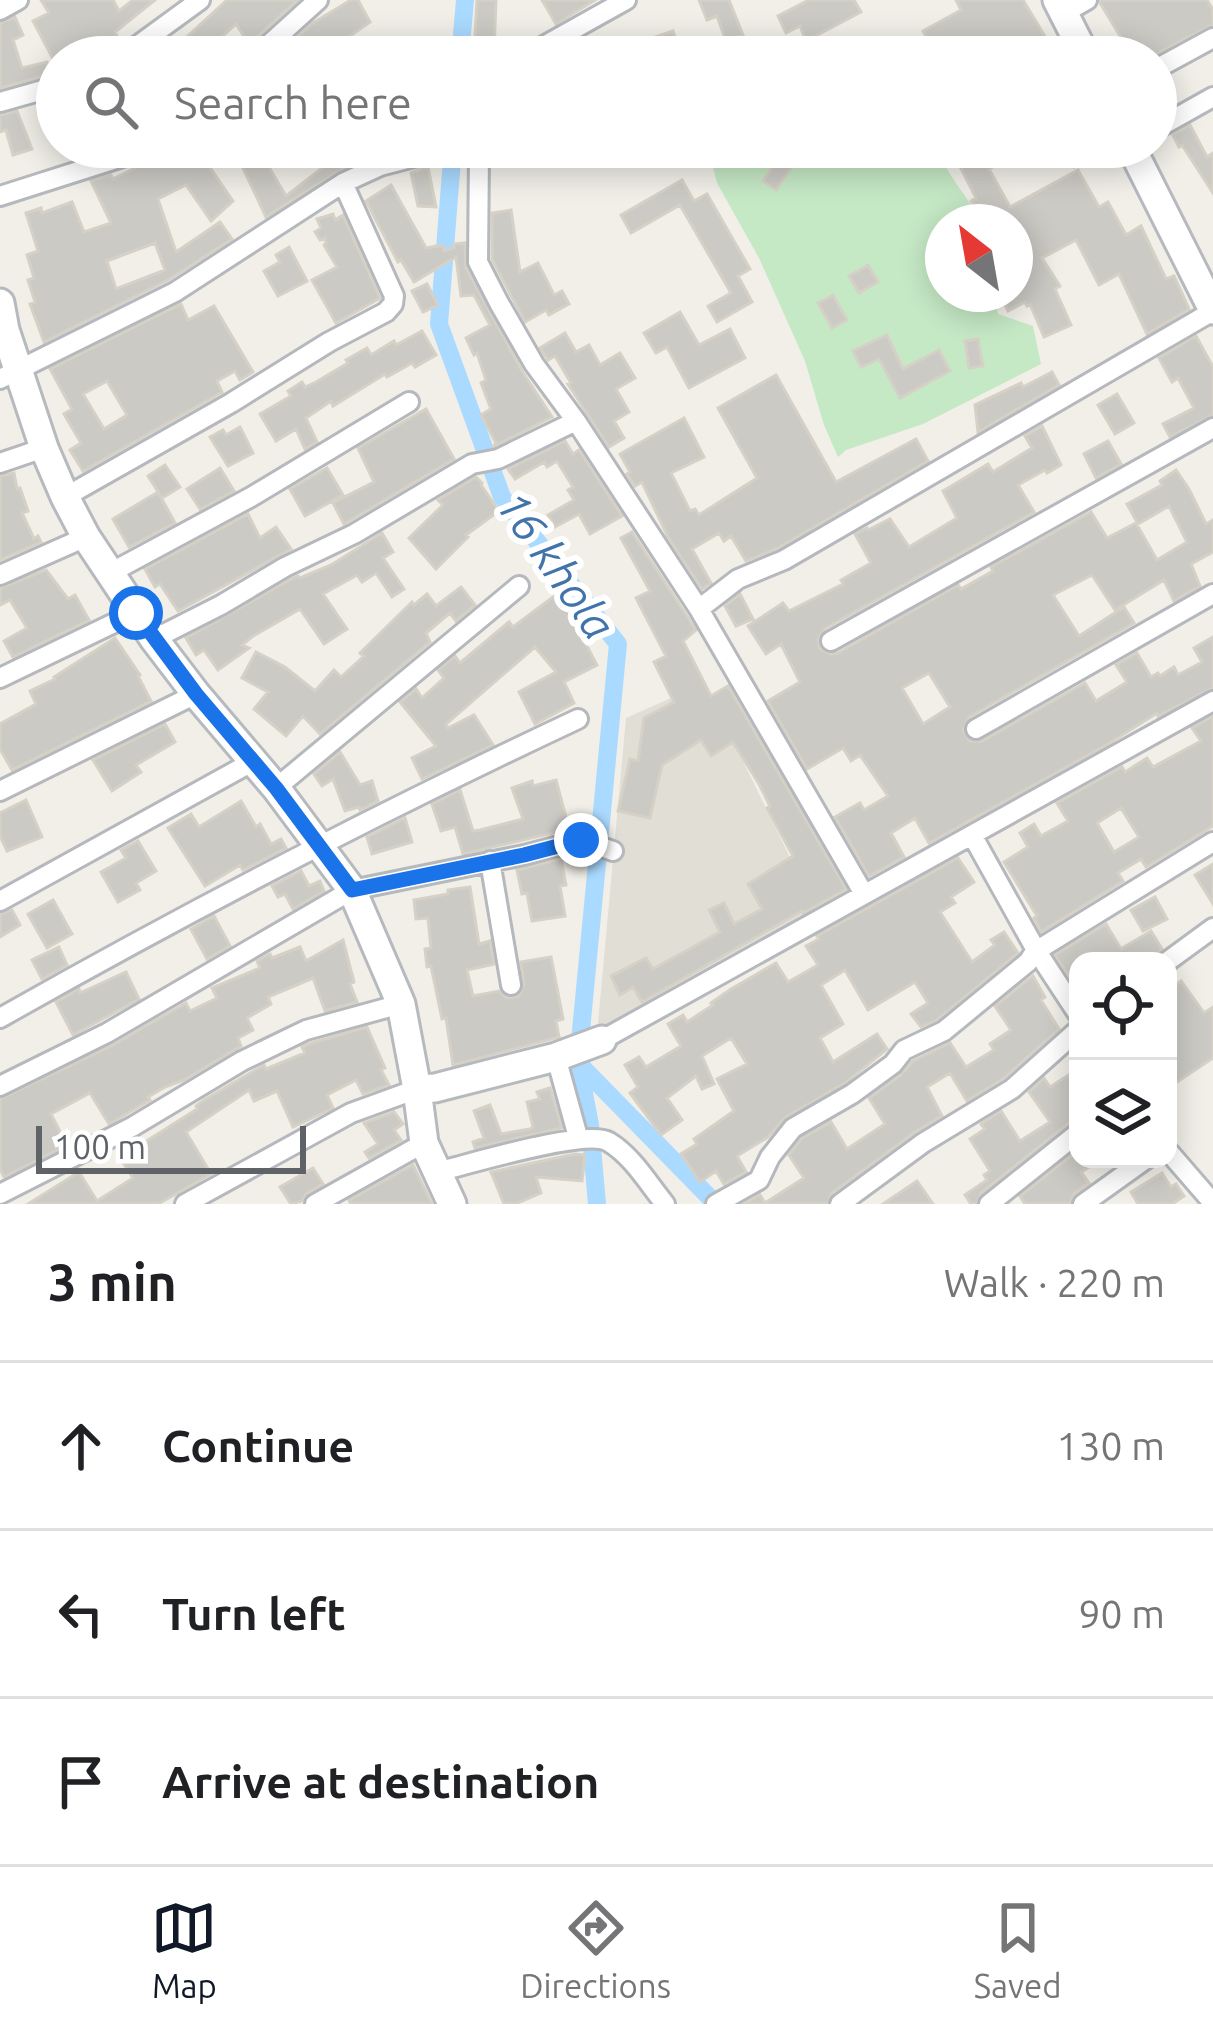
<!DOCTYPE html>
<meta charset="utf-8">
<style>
:root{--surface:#fff;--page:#f6f6f6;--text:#202124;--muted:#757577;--line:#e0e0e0;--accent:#111827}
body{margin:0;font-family:Ubuntu,sans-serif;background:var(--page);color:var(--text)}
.controls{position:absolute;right:36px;bottom:36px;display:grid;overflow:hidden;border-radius:24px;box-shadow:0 6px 30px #0003}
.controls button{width:108px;height:108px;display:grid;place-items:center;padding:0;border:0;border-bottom:3px solid var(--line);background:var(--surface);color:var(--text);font:60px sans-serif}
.compass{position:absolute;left:925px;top:204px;width:108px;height:108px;border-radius:50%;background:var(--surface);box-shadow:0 6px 30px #0003;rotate:329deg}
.scale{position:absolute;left:36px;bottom:30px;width:270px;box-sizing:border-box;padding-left:12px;border:6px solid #5f6368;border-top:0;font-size:33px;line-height:42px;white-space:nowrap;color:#5f6368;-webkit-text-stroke:9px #fff;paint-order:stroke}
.stop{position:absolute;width:36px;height:36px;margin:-27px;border:9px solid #1a73e8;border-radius:50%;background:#fff}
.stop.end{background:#1a73e8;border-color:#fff;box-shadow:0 3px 12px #0008}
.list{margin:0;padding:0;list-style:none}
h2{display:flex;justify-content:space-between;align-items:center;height:156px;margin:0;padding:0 48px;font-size:51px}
h2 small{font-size:39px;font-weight:400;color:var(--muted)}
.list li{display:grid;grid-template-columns:78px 1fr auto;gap:36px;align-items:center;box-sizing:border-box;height:168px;padding:0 48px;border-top:3px solid var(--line)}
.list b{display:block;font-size:45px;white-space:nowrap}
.list em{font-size:39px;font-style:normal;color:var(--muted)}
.icon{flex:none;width:66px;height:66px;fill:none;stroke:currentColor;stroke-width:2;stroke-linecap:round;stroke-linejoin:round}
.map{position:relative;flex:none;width:1213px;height:1204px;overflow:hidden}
.search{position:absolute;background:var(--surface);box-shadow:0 6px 30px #0003;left:36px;right:36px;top:36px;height:132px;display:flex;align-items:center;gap:30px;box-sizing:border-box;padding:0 42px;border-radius:66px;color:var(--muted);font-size:45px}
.sheet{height:660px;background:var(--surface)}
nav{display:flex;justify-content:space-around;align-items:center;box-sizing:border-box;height:168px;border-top:3px solid var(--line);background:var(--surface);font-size:33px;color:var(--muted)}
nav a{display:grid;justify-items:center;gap:6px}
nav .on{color:var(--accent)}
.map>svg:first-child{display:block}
</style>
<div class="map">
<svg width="1213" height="1204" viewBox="0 0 1213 1204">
<rect width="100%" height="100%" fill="#f1efe8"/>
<path fill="#e1ded6" d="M705,683L817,913L597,1034L626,718Z"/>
<path fill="#c5e8c5" d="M708,147H937C945,174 969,196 980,222H943V294H994L998,314L1033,326L1041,364L923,424L846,450L838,457L824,425L805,361L759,258L717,183Z"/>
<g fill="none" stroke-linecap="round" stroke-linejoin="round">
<path stroke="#aadaff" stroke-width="18" d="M460,57L465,0
M453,147L439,324L502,497L618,644L578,1062L590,1125L597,1204
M581,1066L716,1204"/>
</g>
<path fill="#cccac5" stroke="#d6d1c6" stroke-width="3" fill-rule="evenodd" d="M41,0H113L119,11L133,0H155L115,32L120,42L110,51L109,57H100L92,39L53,59L33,21L49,13Z
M227,0H298L249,44L236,24L200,57H165Z
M351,0H358L370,22L337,45L341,51L332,57H294L287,47L313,23Z
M477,0H496L494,53L474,52Z
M542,0H595L556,24Z
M699,0H729L743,35L726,41L717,16L707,20Z
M809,0H854L861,12L806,41L800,26L786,33L778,16Z
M956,0H1023L1046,38L1013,57H937L923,31L961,10Z
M1100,0H1207L1213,10V25L1150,57H1133L1100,3Z
M15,17L23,35L13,40L22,68L47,62L50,74L0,88V23Z
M673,31L682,57H646L641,42Z
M17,111L32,149L13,155L6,130L0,132V115Z
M1190,125L1207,157L1213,153V193L1182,145L1179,147L1173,135Z
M177,147H227L204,159L233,201L211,221L186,185L158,199L176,252L220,222L232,239L168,280L44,342L30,304L35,302L28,280L34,278L27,255L38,251L26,213L41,208L42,213L72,202L84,232L111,223L91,181L111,175L113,179ZM155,243L165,270L116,289L107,261Z
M233,147H257L286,196L339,155L334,147H377L266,217Z
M770,147H821L815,165L797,159L776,190L763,181L782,154L769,150Z
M950,147H1028L989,169L1010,207L1078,170L1099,207L1108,202L1126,235L1141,226L1166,279L1174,276L1189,309L1147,334L1119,274L1099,285L1076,240L1042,258L1060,286L1055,289L1071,325L1044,337L1030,304L1027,306L1025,302L1008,311L1001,297L1015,294V222H982L971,201L976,198Z
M1062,147H1081L1088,159L1074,167Z
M428,167L436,207L418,206L411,173Z
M682,180L694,201L707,194L750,269L738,276L752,302L717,322L708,306L731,293L680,205L631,233L621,215Z
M391,185L426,248L443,245L444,251L454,248V244L465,243L466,268L522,371L552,417L494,446L496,443L481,415L491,409L481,383L486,380L477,353L474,355L466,338L490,325L474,295L461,296L456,257L414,282L401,260L398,262L366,201Z
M511,210L520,272L538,263L554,295L562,291L569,304L549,315L546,310L525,322L492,259V213Z
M333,214L335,220L343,215L380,298L336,323L312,280L337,267L324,245L326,243L325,238L320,240L315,232L321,228L317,219Z
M289,247L307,281L278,296L264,271L280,262L276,255Z
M868,265L878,282L859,293L849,276Z
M427,284L438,305L423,312L412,291Z
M833,295L847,320L832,328L818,303Z
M181,304L188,320L214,306L253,372L240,380L235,371L217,381L222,392L83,471L70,450L81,443L64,414L72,409L50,369ZM107,381L127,415L104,429L83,394Z
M680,312L699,345L730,329L745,358L689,388L667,347L656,353L644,333Z
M422,331L436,355L415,367L412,363L387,377L385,374L333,406L331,401L306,418L317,442L305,449L296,429L276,441L260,414L291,396L288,391L302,382L305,387L316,382L348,363L346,360L367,348L371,355L394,341L396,345Z
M565,333L576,352L589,345L600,365L620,353L635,378L616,389L629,412L614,421L624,438L609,447L568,384L571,383L555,356L548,360L540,348Z
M887,335L903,369L939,350L950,371L900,398L879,359L861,367L853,351Z
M1196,336L1213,367V415L1170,437L1163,424L1194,408L1178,378L1172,382L1159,358Z
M978,339L983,366L969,368L965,341Z
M1052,372L1059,385L978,432L975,405L1021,383L1023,387Z
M776,375L836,482L916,439L928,461L778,548L746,561L731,536L724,541L719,533L692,549L711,583L702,589L668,537L642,482L635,486L627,474L630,472L620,454L684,418L704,457L671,473L690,511L695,509L699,515L757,478L718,408Z
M1117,394L1134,423L1115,434L1098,405Z
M426,409L454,459L344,524L333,503L374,482L358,448Z
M1042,426L1061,465L1047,473L1045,470L1018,485L1034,512L824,629L818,640L820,649L830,654L838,653L958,585L961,589L993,571L991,567L1091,512L1107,538L1136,523L1157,560L1187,542L1169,506L1138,524L1127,504L1162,485L1160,481L1176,470L1189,489L1206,524L1213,520V552L1191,564L1200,586L1174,601L1164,580L1115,610L1092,575L1053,595L1079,636L1124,607L1134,623L969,717L963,730L970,741H982L1085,683L1096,701L1127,682L1116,665L1137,653L1151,677L1158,673L1160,676L1174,667L1178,675L1202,662L1194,648L1213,637V688L1158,716L1157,713L1108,744L929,843L915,818L891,833L904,857L869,876L835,817L860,803L864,810L888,796L860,755L851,761L843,748L807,769L768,701L800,682L781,644L766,654L748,626L783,603L789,611L843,584L841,580L871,563L855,534L867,528L868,530L890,519L909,547L957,518L943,491L988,464L993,472L1032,448L1025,436ZM929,673L950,707L923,724L902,688Z
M240,427L253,453L228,466L210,437L223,430L226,435Z
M565,441L573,454L579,450L622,516L590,534L579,514L555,527L548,515L574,500L568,490L573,487L557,461L547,467L544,462L515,479L508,469Z
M1108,441L1121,464L1096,478L1084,454Z
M165,465L180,487L162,498L148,476Z
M220,468L234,491L200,509L187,489Z
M327,468L343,495L305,516L290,489Z
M14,473L17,489L20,488L28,511L22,513L34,539L38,536L41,542L0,560V476Z
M476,477L482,483L481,485L499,511L466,535L468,537L436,569L409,538L443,505L438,500Z
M158,492L175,523L129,547L113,519Z
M248,514L260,538L276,527L291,549L178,611L160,584L155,587L145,569Z
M632,532L696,630L683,641L711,696L728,686L846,889L803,913L802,911L642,1002L633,987L620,995L611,976L646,958L653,969L720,932L709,910L724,903L734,924L762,909L748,884L793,856L767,808L770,806L759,784L733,742L711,756L701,740L662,765L650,818L618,811L630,759L638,761L644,718L674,702L654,662L666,656L636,598L650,591L621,538Z
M382,533L393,552L383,558L404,589L392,597L376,573L362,582L357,575L323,594L347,629L324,644L300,609L253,636L242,645L249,648L218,670L204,650L196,655L186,638L291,579L298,576L300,578L331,565Z
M46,570L68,599L75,595L89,620L13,657L4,641L27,628L10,600L0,605V588Z
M461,587L475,605L456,621L450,613L426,633L430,642L320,734L303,716L286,736L254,709L268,692L242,678L256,652L285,667L315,691L334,670L341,677L364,656L360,653L412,602L414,605L427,594L436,606Z
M561,591L588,624L579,631L597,665L564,682L574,703L535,724L519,692L556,672L535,647L446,724L448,728L474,715L493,745L422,779L412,758L436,746L400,702L416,689L422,698L444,678L438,670L455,656L460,663L509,622L513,627Z
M740,594L753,619L736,626L725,606Z
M115,638L140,675L138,676L151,701L12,770L0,749V724L36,704L30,691L55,679L54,677Z
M1213,716V826L1146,867L1141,859L1118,873L1123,881L1041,932L1034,918L1037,916L1004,862L1028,847L1020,833L1034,824L1041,836L1068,821L1057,803L1122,767L1125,772L1147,758L1153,767L1201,741L1192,728ZM1121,808L1139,837L1114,852L1097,823Z
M165,724L175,742L136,765L141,772L112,791L93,760Z
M340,752L360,785L372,781L378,801L360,810L359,807L345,811L333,779L322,786L314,774Z
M556,780L567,821L590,819L592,829L578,827L463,854L455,827L441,831L432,804L460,790L473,831L480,830L523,819L512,788L532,781L533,786Z
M26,800L42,837L7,851L0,836V813Z
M241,801L256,827L260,824L271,844L281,839L286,848L243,870L240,865L205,886L168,828L191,814L199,827Z
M405,818L412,842L372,854L367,837Z
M138,841L156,871L136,883L140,890L118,902L101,872L126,858L121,850Z
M958,858L974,882L951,897L955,903L940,912L972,962L995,945L991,940L1004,932L1018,953L937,1020L921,1027L911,1014L928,1003L915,982L868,1010L845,970L821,985L843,1024L820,1038L833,1062L877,1034L887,1049L845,1083L786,1117L768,1137L737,1156L746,1172L724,1184L716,1171L700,1182L681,1154L697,1144L694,1139L734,1111L717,1079L747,1064L731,1038L702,1056L714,1084L702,1089L696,1076L667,1098L682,1120L661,1135L630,1093L638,1087L625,1065L639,1057L646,1067L681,1046L668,1024L683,1015L687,1022L713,1005L711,1003L731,989L776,963L788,982L818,965L806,946L819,939L817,936Z
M561,859L566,885L560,886L565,916L532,921L527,893L522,894L517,870Z
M1213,864V904L1195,875Z
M301,871L309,886L320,881L324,891L293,909L285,894L278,897L272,886Z
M470,887L479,944L490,941L494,964L467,970L473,996L499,991L507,998L519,996L524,984L521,962L551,957L563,1019L556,1021L559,1037L453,1065L446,1018L442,1019L431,966L427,967L425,949L431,948L428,918L416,919L414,900L448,894V890Z
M1155,897L1167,919L1143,931L1131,910Z
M53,900L72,934L47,948L28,914Z
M12,910L20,925L0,937V914Z
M214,916L230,946L207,959L191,929Z
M1106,924L1121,949L1151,931L1162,949L1155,961H1078V989L1055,955Z
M343,940L354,982L350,984L357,1002L325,1011L313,978L268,997L271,1004L247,1018L253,1030L238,1038L241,1046L184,1080L165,1087L148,1097L150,1100L109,1124L90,1093L51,1114L67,1145L4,1177L0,1169V1099L113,1045L186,1003L190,1011L217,998L212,988L260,968L257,961L270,954L272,958L300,947L306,961Z
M59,947L67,965L42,979L32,960Z
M126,972L139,999L73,1035L56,1002L79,989L80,993Z
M1033,976L1045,997L1041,1000L1059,1029L1004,1078L967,1101L950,1073L927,1087L942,1116L915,1132L832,1193L827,1204H744L760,1195L765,1203L804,1178L789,1155L802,1138L831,1122L847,1149L885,1124L869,1098L901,1075L913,1061L950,1043L966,1067L994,1050L990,1044L1011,1030L995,1006Z
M1181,981L1204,1013L1213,1007V1058L1168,1088V990Z
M367,1027L385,1068L381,1070L389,1085L363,1094L356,1080L327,1095L333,1108L293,1127L277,1091L254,1101L249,1090L186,1132L211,1174L158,1204H28L79,1172L97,1201L133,1178L120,1158L197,1109L196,1106L204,1100L264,1065L266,1069L305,1053L302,1047L311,1043Z
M1078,1069V1120L1070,1122L981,1193L976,1204H971L965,1195L987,1180L984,1175L990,1171L970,1139L985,1129L981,1124L1001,1111L1020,1141L1050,1122L1029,1092L1044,1078L1050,1087Z
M550,1088L562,1128L475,1148L473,1142L484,1138L474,1111L490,1105L501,1134L530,1129L533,1127L527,1102L540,1099L537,1092Z
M394,1112L403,1124L394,1130L401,1140L369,1158L365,1152L378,1144L364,1123Z
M1078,1150V1159H1103L1081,1172L1089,1183L1074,1194L1070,1204H1025L1020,1196Z
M575,1154L585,1155L582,1181L536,1177L541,1193L515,1204H504L491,1172Z
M413,1165L432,1204H351L349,1200Z
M313,1168L323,1184L307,1193L302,1201L291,1204L280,1187Z
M1162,1173L1171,1187L1176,1184L1184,1196L1172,1204H1138L1131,1192Z
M917,1181L933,1204H883Z"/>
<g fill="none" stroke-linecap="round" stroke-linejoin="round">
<defs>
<path id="street" d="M0,10L18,0
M1064,13L1087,0
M122,57L200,0
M255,57L318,0
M524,57L626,0
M1156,69L1213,38
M0,102L57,86
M1156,129L1213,97
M0,196L135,153L143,147
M0,379L175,292L343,183L380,166L426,154H479L478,262L499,303L534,364L576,421L699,609L864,894
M0,463L44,448
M65,497L231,403L329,342L386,312L393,304L394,296L343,183
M110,573L251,497L409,402
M0,575L86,537
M699,609L738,579L784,560L1213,311
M154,639L221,605L285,567L354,534L472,464L498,459L576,421
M831,641L1213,428
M0,678L135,613
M976,729L1213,594
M276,788L519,586
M0,791L196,694
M972,835L1036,950L1078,1014
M490,861L511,985
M0,901L252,762
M1036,951L1213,842
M1168,961L1213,928
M0,1018C189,911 382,811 578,719
M602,1040L1213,701
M556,1057L578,1137
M0,1086L107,1033L352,890L524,855L581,840L613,851
M1168,1151L1213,1203
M436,1172C467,1165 586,1128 609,1142C632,1156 648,1183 665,1204
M0,1194L132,1127L242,1061L306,1030L401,1004
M185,1204L351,1113L417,1089
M315,1204L424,1143
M716,1204L759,1180L770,1157L793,1128L852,1094L893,1064L904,1050L944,1031L1028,962L1036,950
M840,1204L923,1143L1012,1089L1078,1030
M989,1204L1078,1133
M1083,1204L1146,1159"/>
<path id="secondary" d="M1057,0L1086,57
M1131,147L1213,310
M0,303L5,330L44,448L65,497L86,537L154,639L196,694L276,788L352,890L401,1004L417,1089L424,1143L452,1204
M417,1089L435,1088L556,1057L602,1040"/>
</defs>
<use href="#street" stroke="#b5b8bc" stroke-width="24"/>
<use href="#secondary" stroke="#b6babf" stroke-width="33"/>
<use href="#street" stroke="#fff" stroke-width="18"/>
<use href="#secondary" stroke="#fff" stroke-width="27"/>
</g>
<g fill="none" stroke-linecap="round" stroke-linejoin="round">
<path stroke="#1a73e8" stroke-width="15" d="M136,613L196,694L276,788L352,890L524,855L581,840"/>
</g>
<g text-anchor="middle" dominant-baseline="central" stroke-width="12" stroke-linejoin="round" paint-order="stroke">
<g font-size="45" font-style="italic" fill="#4174aa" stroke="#fff">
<text transform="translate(556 564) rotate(55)">16 khola</text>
</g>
</g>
</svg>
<div class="controls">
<button><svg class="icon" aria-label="locate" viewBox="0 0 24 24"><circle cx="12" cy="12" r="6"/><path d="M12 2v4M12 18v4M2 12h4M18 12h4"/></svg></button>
<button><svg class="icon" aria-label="layers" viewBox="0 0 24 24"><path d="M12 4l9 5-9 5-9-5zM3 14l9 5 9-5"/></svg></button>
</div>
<svg class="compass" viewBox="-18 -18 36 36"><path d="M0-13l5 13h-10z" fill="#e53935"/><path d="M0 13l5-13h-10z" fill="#757577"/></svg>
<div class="scale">100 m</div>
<div class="stop" style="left:136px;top:613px"></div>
<div class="stop end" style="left:581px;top:840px"></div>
<div class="search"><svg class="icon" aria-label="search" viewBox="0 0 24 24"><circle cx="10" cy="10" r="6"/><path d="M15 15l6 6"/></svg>Search here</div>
</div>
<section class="sheet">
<h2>3 min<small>Walk · 220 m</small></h2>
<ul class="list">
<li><svg class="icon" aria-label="ahead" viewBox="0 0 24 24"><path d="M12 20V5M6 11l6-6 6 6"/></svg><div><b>Continue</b></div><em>130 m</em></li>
<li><svg class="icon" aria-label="left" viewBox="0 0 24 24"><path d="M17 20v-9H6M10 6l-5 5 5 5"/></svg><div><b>Turn left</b></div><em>90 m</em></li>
<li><svg class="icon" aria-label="arrive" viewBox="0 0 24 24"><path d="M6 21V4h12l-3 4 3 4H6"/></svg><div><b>Arrive at destination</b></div></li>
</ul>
</section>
<nav>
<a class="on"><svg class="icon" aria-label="map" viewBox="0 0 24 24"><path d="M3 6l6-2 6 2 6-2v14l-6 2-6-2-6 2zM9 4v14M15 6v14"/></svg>Map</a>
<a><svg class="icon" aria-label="directions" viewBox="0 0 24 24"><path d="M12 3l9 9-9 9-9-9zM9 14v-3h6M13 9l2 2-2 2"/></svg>Directions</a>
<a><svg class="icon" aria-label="saved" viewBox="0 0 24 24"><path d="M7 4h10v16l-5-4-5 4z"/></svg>Saved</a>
</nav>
